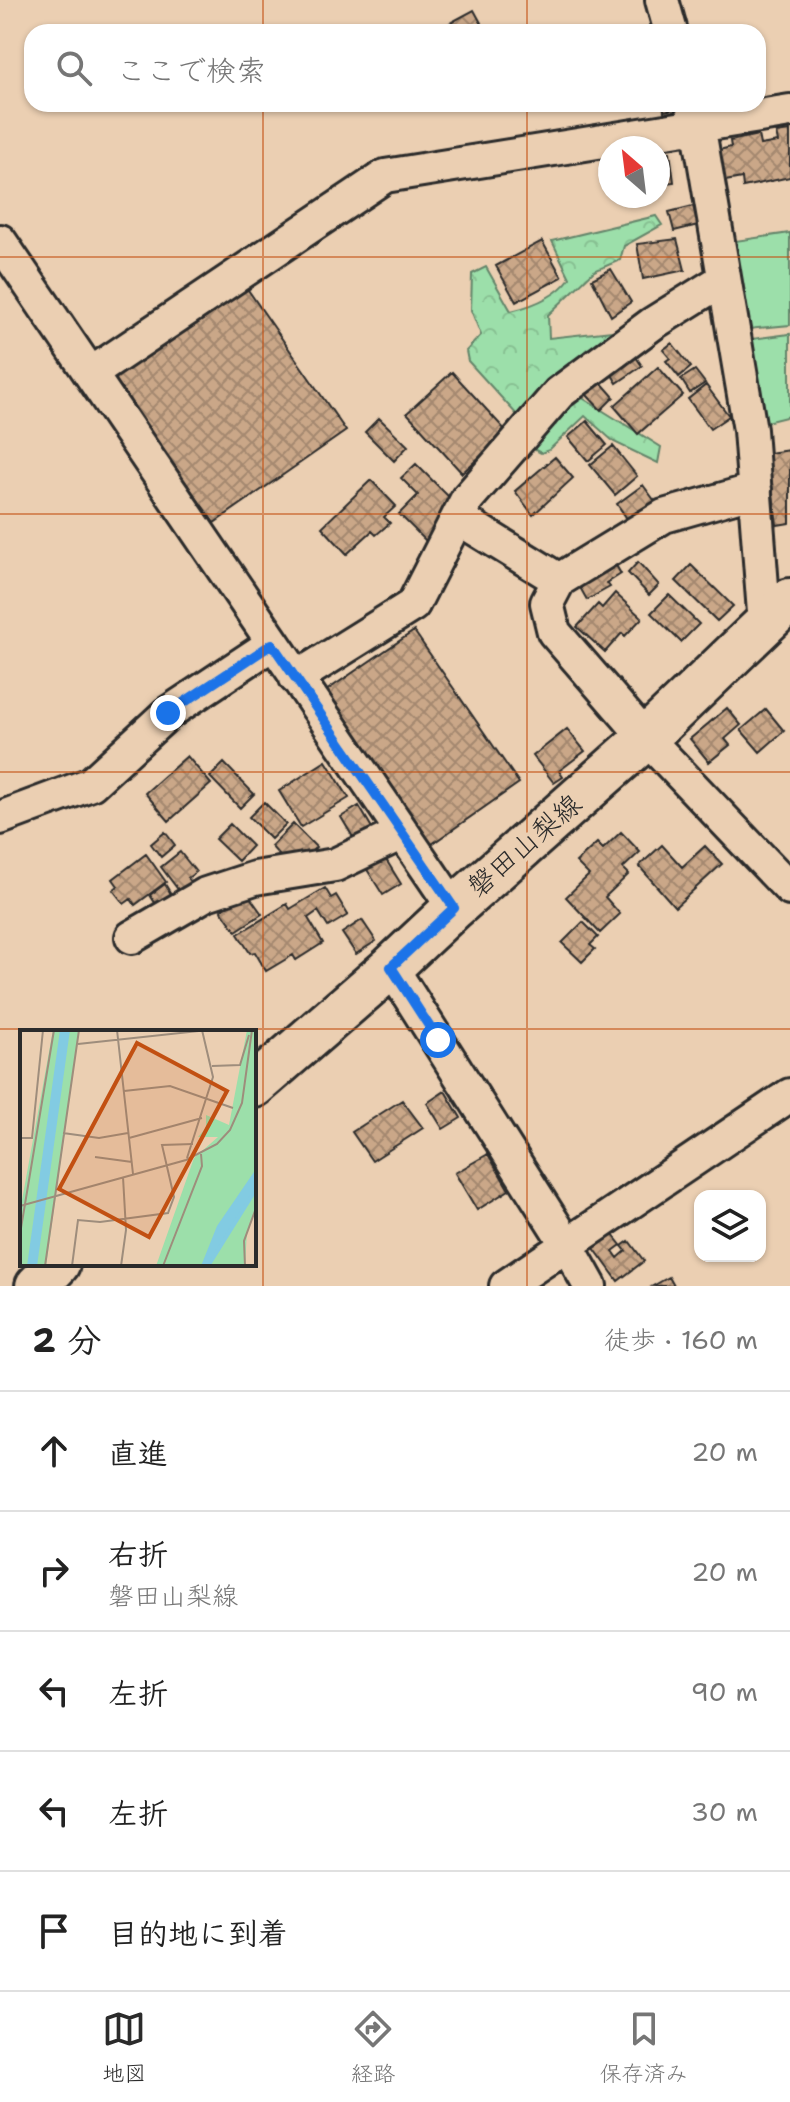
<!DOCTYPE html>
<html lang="ja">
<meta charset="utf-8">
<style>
:root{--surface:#fff;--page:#f2f2f2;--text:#222;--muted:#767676;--line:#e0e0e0;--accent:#2b2b2b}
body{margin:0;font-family:"Shantell Sans","Klee One",sans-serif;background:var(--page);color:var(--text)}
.controls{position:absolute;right:24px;bottom:24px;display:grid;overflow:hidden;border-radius:16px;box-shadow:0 2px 6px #0004}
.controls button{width:72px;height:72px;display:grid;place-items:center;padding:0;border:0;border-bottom:2px solid var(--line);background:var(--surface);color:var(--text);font:40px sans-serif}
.compass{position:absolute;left:598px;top:136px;width:72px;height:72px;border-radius:50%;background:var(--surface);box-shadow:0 2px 6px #0004;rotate:332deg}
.stop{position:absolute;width:24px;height:24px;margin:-18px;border:6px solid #1a73e8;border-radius:50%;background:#fff}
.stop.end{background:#1a73e8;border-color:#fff;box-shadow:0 2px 8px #0008}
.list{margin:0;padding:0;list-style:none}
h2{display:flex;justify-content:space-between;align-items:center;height:104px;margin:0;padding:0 32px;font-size:34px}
h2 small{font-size:26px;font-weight:400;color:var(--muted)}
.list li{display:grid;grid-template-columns:52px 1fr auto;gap:24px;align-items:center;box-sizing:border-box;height:120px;padding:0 32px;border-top:2px solid var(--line)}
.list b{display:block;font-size:30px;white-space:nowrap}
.list p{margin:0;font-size:26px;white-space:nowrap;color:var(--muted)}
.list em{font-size:26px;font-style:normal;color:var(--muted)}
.icon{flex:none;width:44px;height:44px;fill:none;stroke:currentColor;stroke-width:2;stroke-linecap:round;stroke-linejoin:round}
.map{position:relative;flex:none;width:790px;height:1286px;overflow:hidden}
.search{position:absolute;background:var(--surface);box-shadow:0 2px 6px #0004;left:24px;right:24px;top:24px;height:88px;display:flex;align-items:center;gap:20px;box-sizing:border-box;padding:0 28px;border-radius:24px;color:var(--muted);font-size:30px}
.sheet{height:704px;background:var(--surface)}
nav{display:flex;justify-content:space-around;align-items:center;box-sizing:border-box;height:112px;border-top:2px solid var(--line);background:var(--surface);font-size:22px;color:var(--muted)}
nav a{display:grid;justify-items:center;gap:4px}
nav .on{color:var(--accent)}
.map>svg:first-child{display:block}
</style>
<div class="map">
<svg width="790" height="1286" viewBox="0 0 790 1286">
<defs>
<pattern id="forest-crowns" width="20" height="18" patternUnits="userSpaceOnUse" patternTransform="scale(2)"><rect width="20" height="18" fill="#9cdfaa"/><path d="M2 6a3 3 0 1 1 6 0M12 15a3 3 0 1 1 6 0" fill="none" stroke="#87c092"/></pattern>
<pattern id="building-cross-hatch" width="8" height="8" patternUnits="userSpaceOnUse" patternTransform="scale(2)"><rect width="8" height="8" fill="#caa788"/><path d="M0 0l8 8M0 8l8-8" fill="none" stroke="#a4886f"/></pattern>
</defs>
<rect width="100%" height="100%" fill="#ebcfb2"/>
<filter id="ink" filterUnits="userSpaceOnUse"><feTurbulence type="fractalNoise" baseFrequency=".0125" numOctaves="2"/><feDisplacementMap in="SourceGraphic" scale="16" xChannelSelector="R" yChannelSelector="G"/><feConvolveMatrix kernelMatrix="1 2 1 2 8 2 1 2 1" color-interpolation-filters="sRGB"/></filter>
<g filter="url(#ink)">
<path fill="#9cdfaa" stroke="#64856a" stroke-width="2" d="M790,233V325L748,329L735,241Z
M790,334V416L762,423L751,339Z"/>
<path fill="url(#forest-crowns)" stroke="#64856a" stroke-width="2" d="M656,216L662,225L624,246L620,260L594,271L548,315L549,338L612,331L646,338L576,394L661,447L658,463L614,442L585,416L549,450L541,453L531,448L519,417L468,361L466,351L481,335L471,310L472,274L486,267L511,311C532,306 557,296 570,278L552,241Z"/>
<path fill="url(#building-cross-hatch)" stroke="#2b2b2b" stroke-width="2" d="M474,10L486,32H455L450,23Z
M663,104H677L678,108L664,111Z
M790,131V177L743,187L742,178L725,181L719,150L731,147L730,141L758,135L760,145L778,142L776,133Z
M670,152L674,182L658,184V153Z
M693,206L698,225L674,231L669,212Z
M677,239L685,270L643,279L637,244Z
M542,241L562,277L516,302L496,266Z
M611,269L631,302L611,316L592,279Z
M246,287L346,431L214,523L113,378Z
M672,343L691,367L679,377L666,361L670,358L663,350Z
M634,354L642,366L617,383L609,370Z
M658,367L683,395L638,434L614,406Z
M695,370L705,383L690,393L681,379Z
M452,372L507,432L462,473L407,413Z
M599,380L614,397L601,410L585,393Z
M706,385L729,416L710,429L688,399Z
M379,418L408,446L394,461L365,432Z
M587,421L607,445L588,461L568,437Z
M613,446L637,476L615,495L590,465Z
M790,450V523L777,525L768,453Z
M555,457L573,478L533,515L515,491Z
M416,464L451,499L442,509L448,514L428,543L399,514L418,495L401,478Z
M371,480L396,506L384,517L390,523L376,535L372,531L347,554L322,527Z
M643,485L657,504L630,523L617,504Z
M613,560L621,574L607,583L610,587L587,600L577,582Z
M638,562L659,585L649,595L628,573Z
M691,565L733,606L717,621L676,581Z
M615,593L642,618L625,636L622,633L605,652L577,627L598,604L602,608Z
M669,595L699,624L681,642L651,613Z
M414,631L519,783L429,846L323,693Z
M727,708L741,725L725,739L730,745L709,762L690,739Z
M766,709L784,731L760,752L741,730Z
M567,729L585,751L559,771L563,777L554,783L533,756Z
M187,756L211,784L169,821L145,793Z
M326,761L349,798L301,827L279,791Z
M224,763L254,794L240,808L210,777Z
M264,802L286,824L271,839L249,817Z
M359,806L375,833L357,844L341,817Z
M230,824L252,846L238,861L215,839Z
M293,824L316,847L302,861L296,855L287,864L271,846Z
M165,832L175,845L161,857L151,844Z
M621,832L640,852L623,868L629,874L605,897L620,914L600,933L566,897L589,875L576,862L597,843L603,849Z
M662,845L682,867L705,846L722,864L675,907L639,866Z
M180,852L196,872L188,878L192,883L180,892L161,867Z
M146,854L166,882L135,905L131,899L124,904L113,890L118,886L113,879Z
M385,858L401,884L383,895L366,868Z
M165,884L174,899L159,909L150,895Z
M325,888L331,898L336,895L348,915L328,927L318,911L308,918L323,943L296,960L293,955L266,971L255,952L250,953L238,934L287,904L290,909Z
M247,893L262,914L236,931L221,910Z
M362,920L376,941L356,954L342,933Z
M583,922L598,937L590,945L595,949L582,962L562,943Z
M445,1091L461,1118L443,1129L427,1103Z
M402,1100L423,1128L372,1161L352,1132Z
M488,1154L509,1190L477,1210L455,1173Z
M609,1230L621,1245L613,1251L618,1258L626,1251L622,1246L629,1241L644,1261L618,1281L591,1244Z
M669,1277L674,1286H653Z"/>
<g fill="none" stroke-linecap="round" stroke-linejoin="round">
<defs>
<path id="minor" d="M662,0L671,32
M692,104L698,124L750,430L765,626
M0,241C152,463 301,686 454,908
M92,373L385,176L790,111
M755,490L664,516L559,580L547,603L554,632L646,738L790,889
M458,518L559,580
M296,678L413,605L467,499L559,393L652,324L724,279
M0,818L91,784L168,713L272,644
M132,937L206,894L255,878L335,865L402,833
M391,967L566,1243L590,1286
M506,1286L790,1095"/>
<path id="major" d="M254,1086L391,967L454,908L646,738L790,600
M37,1286L58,1264"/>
</defs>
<use href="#minor" stroke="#2b2b2b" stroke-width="38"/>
<use href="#major" stroke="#2b2b2b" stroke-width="48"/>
<use href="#minor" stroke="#ebcfb2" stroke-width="32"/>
<use href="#major" stroke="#ebcfb2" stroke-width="42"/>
</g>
</g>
<g fill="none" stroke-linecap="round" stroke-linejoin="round" filter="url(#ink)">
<path stroke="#1a73e8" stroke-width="10" d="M168,713L272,644L454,908L391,967L438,1040"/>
</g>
<path fill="none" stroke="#c25012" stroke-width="2" stroke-opacity="0.55" d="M263,0V32M527,0V32M263,104V1286M527,104V1286M0,257H790M0,514H790M0,772H790M0,1029H790"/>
<g text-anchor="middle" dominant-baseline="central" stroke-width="8" stroke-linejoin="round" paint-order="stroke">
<g font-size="28" fill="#2b2b2b" stroke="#ebcfb2">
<text transform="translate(524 845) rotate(-41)">磐田山梨線</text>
</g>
</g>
<g transform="translate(20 1030)">
<rect width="236" height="236" fill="#ebcfb2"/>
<path d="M33,0H59L26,236H0V181ZM227,0H236V178L227,201L225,236H136L174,128L198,107H178L186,98V85L209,95Z" fill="#9cdfaa"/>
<path d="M40,0H50L17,236H7ZM236,139V159L199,221L188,236H181L197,196Z" fill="#82cbe2"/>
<path fill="none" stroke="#82cbe2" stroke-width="4" d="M188,236L236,159"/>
<path fill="none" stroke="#9e8d7c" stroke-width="2" d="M97,0L113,144M58,14L188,0M192,36L220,35L229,5M104,61L150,56L213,78M43,103L79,108L108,103M0,108H12L23,0M109,108L182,88M75,127L112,132M167,128L193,47L182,0M0,176L166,130L197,114L210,100L222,73L232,0M0,204L34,0M25,236L59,0M52,236L58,190L80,192L148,183L154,167L142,115L173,114M101,236L106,200L103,147M143,236L182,136L181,124M225,236L224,211L236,178"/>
<path fill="#c25012" fill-opacity="0.15" stroke="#c25012" stroke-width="4" d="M117,13L207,61L129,207L39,159Z"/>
<rect width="236" height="236" fill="none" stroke="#2b2b2b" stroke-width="4"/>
</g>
</svg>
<div class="controls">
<button><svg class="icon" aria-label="layers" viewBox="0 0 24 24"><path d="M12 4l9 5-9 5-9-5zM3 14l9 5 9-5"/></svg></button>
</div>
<svg class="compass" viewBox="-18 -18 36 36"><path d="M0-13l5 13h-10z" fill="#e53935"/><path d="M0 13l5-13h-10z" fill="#767676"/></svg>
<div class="stop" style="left:438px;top:1040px"></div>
<div class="stop end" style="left:168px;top:713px"></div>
<div class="search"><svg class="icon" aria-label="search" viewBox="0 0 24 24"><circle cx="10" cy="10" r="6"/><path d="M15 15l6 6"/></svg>ここで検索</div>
</div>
<section class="sheet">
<h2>2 分<small>徒歩 · 160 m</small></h2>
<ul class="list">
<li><svg class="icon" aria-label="ahead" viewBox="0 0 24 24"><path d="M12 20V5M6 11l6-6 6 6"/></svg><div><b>直進</b></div><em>20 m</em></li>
<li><svg class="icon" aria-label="right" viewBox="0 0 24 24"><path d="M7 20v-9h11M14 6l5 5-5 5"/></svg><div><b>右折</b><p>磐田山梨線</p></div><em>20 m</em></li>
<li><svg class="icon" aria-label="left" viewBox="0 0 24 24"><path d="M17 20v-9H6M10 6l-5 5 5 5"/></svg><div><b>左折</b></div><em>90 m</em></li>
<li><svg class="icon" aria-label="left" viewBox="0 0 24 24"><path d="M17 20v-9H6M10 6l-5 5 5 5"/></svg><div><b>左折</b></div><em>30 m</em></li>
<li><svg class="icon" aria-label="arrive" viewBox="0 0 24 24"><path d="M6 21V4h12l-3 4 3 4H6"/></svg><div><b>目的地に到着</b></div></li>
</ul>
</section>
<nav>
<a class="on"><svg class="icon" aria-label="map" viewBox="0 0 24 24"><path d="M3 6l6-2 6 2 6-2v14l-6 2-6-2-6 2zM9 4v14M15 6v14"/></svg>地図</a>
<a><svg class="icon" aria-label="directions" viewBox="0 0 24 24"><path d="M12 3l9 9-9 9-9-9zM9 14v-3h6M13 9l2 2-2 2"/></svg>経路</a>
<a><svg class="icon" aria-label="saved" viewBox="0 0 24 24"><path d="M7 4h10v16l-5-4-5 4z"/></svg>保存済み</a>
</nav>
